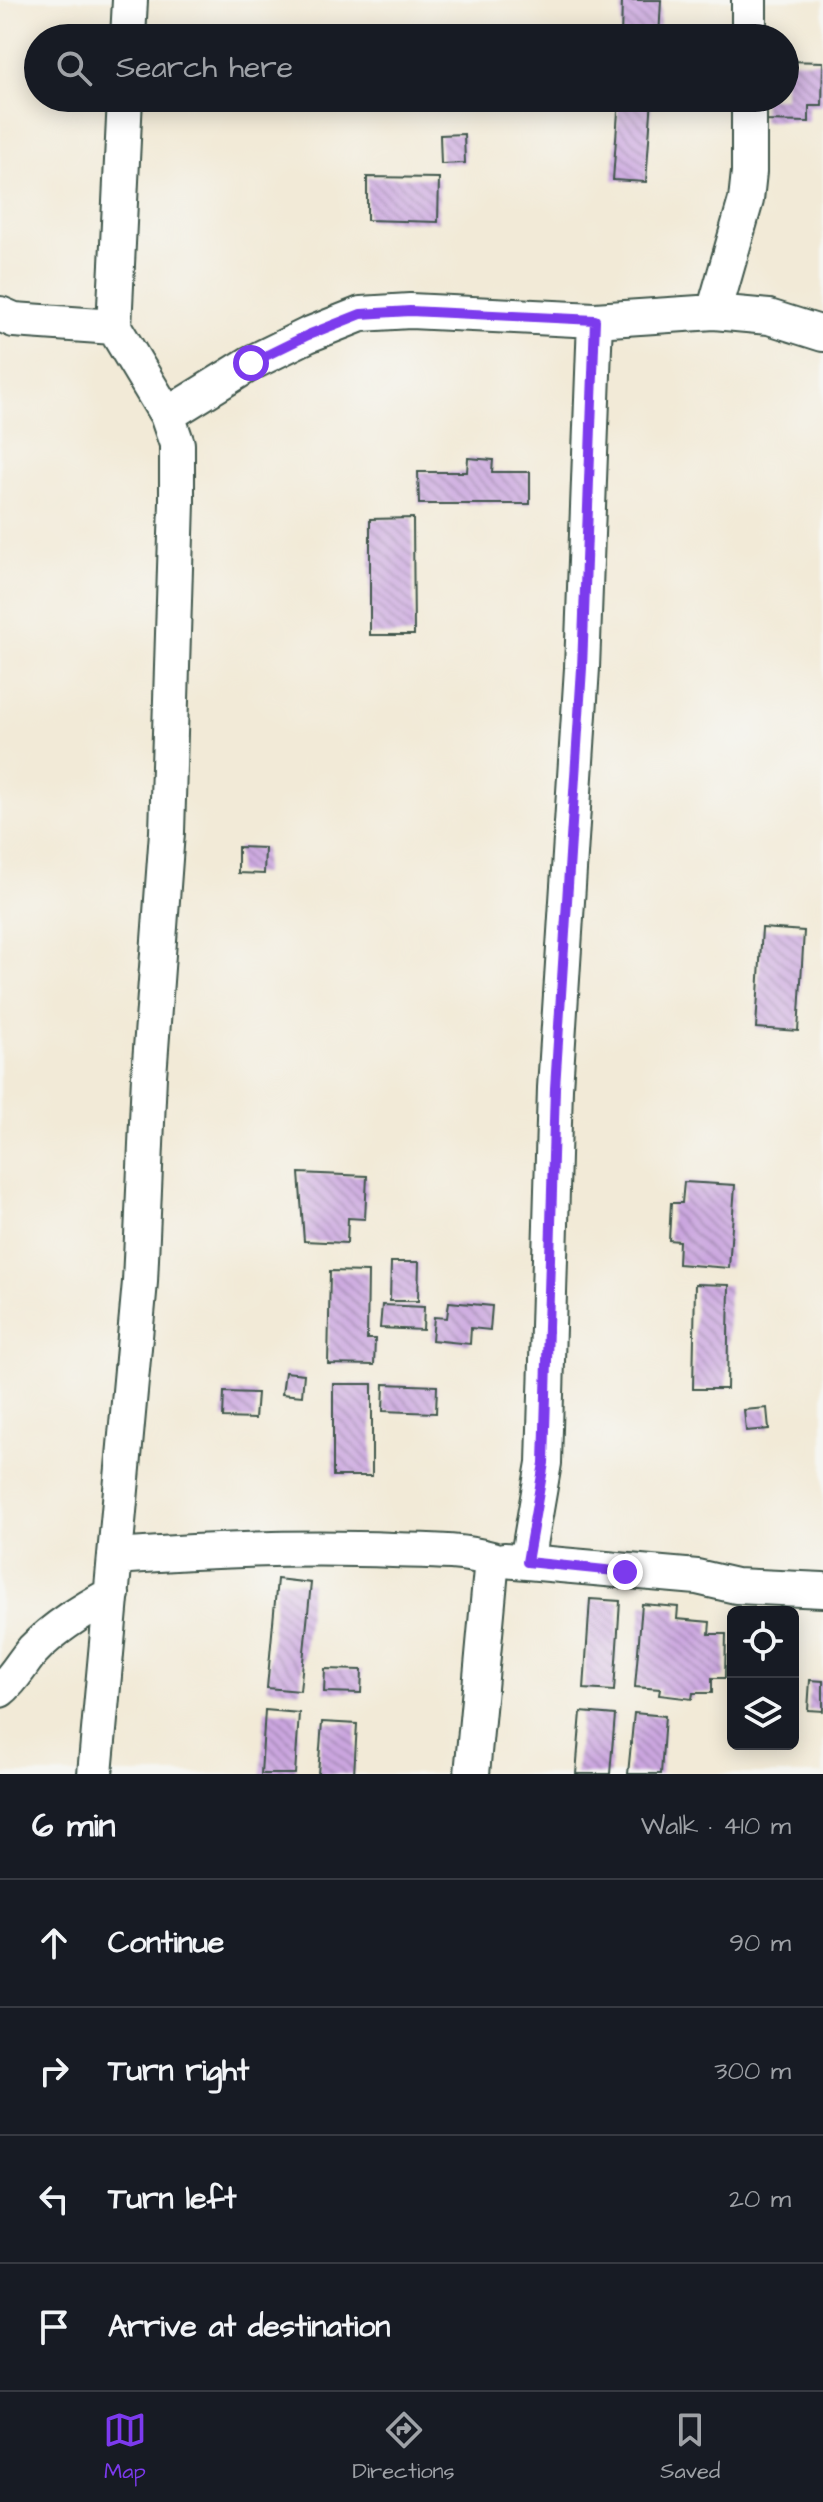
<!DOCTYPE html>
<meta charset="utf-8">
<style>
:root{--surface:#171b24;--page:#242831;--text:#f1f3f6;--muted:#9ea1a6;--line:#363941;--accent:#7c3aed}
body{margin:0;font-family:"Architects Daughter",sans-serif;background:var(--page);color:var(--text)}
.controls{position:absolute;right:24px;bottom:24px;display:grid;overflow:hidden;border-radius:12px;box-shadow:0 4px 20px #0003}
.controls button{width:72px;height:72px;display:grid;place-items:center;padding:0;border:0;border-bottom:2px solid var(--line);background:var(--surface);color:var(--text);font:40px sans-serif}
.stop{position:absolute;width:24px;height:24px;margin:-18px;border:6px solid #7c3aed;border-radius:50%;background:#fff}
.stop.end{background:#7c3aed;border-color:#fff;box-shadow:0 2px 8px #0008}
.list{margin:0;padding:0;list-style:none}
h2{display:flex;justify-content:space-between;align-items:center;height:104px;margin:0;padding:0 32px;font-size:34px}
h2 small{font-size:26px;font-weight:400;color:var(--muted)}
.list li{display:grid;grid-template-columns:52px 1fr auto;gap:24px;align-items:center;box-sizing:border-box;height:128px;padding:0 32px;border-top:2px solid var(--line)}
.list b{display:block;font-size:30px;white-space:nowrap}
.list em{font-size:26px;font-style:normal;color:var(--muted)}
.icon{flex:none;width:44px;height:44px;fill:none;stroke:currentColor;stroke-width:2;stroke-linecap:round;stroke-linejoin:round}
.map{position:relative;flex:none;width:823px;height:1774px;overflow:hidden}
.search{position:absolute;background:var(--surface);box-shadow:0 4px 20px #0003;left:24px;right:24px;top:24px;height:88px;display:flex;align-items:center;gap:20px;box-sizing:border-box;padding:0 28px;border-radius:44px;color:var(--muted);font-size:30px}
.sheet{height:616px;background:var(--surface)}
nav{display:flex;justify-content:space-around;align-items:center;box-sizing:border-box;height:112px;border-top:2px solid var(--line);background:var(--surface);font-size:22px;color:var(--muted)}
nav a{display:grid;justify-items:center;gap:4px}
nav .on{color:var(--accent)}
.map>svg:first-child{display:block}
</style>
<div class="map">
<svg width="823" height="1774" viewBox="0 0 823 1774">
<defs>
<pattern id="building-back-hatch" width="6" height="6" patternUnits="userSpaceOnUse" patternTransform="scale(2)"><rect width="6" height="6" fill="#cba6df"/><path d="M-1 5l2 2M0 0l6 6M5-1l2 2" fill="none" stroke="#a488b6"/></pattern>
</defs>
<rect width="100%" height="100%" fill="#f6f6f2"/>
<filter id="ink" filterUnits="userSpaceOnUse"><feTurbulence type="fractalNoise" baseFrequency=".0125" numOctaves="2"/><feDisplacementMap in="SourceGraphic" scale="16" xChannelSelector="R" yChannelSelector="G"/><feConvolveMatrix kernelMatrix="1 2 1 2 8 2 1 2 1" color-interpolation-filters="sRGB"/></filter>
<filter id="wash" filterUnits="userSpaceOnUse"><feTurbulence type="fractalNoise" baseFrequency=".006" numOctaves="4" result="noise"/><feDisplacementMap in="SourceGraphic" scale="32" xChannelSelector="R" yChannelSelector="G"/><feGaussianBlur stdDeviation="1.8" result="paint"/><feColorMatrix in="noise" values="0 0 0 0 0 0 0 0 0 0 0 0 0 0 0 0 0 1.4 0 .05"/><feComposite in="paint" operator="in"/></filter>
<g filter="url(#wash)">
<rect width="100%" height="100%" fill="#f2ead7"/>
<g id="blocks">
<path fill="url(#building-back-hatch)" d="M622,0H661L659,38H621Z
M785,61L823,62L822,106H809V122L763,121L764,98H785Z
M619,98H652L646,182L613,180Z
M464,134L465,163L441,164L440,135Z
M367,177L439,178L438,222L367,220Z
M468,458L493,460L492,472H530V504H419L418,472H467Z
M413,518L414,635H370V519Z
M238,847L265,848L264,874L238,873Z
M762,928L804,931L798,1031L756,1028Z
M299,1173L367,1176L365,1219L348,1218L347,1243L304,1241Z
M684,1182L735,1185L729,1268L678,1264L679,1241L669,1240L671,1203H682Z
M391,1262H419L418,1301H390Z
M330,1271L368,1272L367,1339H375L374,1365L328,1364Z
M695,1284L729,1285L727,1389H693Z
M449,1302L492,1306L490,1330L471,1328L470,1344L432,1340L434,1317L447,1318Z
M382,1305L424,1307L423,1330L380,1328Z
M285,1372L304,1374L302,1396L282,1394Z
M333,1384H372V1476H333Z
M384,1384L437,1386L436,1413L383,1411Z
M224,1392L257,1393L255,1419L223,1418Z
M767,1408L769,1429L746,1431L744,1410Z
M277,1579L311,1583L300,1691L267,1688Z
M590,1599L620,1601L614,1691L584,1689Z
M642,1604L678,1607L677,1619L710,1622L709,1634H726L725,1678H712V1693H693L692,1699L659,1695L660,1689L635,1687Z
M325,1669L362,1670L361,1693L324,1692Z
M810,1680L823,1681V1711L808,1710Z
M265,1710L299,1713L295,1774H261Z
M581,1712L615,1715L610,1774H576Z
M634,1713L665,1716L661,1774H628Z
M322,1722L357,1724L354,1774H318Z"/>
</g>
</g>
<g filter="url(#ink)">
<use href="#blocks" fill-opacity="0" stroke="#3f574c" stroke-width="2"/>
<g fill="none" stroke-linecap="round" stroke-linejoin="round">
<defs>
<path id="minor" d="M749,0V38
M128,38L130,0
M714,312L746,200L749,172V98
M0,314L14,320L114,327
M167,415L251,363L308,335L361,314L410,311L595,320L714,312L769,317L823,334
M115,1557C207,1550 301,1546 393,1550C426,1551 460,1550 492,1559L472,1774
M504,1560L697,1577L736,1586L823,1590
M527,1562L544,1463L555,1088L582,668L595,320
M0,1690C14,1679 21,1664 33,1650C55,1627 85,1609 112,1594
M95,1774L140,1282L149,1076L167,832L177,502V444L167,415L114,327L125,98"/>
</defs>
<use href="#minor" stroke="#3f574c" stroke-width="38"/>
<use href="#minor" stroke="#fff" stroke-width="34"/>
</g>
</g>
<g fill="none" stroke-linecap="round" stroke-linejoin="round" filter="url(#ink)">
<path stroke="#7c3aed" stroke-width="10" d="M251,363L308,335L361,314L410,311L595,320L582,668L555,1088L544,1463L527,1562L625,1572"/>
</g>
</svg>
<div class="controls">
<button><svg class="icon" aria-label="locate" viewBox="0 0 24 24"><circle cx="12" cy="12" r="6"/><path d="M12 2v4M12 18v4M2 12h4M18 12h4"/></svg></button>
<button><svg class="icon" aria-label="layers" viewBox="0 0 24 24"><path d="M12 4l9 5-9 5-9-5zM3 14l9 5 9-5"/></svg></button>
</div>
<div class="stop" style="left:251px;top:363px"></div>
<div class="stop end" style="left:625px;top:1572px"></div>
<div class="search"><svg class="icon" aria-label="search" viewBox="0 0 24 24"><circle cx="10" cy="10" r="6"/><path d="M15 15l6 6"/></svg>Search here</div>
</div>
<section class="sheet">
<h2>6 min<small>Walk · 410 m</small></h2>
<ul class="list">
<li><svg class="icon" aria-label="ahead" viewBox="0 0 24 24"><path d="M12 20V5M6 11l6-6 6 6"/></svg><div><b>Continue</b></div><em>90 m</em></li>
<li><svg class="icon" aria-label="right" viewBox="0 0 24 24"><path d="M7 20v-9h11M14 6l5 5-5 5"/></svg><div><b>Turn right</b></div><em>300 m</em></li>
<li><svg class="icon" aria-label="left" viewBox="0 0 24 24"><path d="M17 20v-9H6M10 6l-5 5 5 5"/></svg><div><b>Turn left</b></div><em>20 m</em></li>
<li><svg class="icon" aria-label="arrive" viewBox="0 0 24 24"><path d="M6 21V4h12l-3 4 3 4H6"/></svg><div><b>Arrive at destination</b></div></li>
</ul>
</section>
<nav>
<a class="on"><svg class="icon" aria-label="map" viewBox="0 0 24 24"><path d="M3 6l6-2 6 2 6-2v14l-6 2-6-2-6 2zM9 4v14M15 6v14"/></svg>Map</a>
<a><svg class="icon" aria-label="directions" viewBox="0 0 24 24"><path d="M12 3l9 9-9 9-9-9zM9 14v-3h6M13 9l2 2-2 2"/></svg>Directions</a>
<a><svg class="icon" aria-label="saved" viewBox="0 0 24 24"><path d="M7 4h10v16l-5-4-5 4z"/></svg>Saved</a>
</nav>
